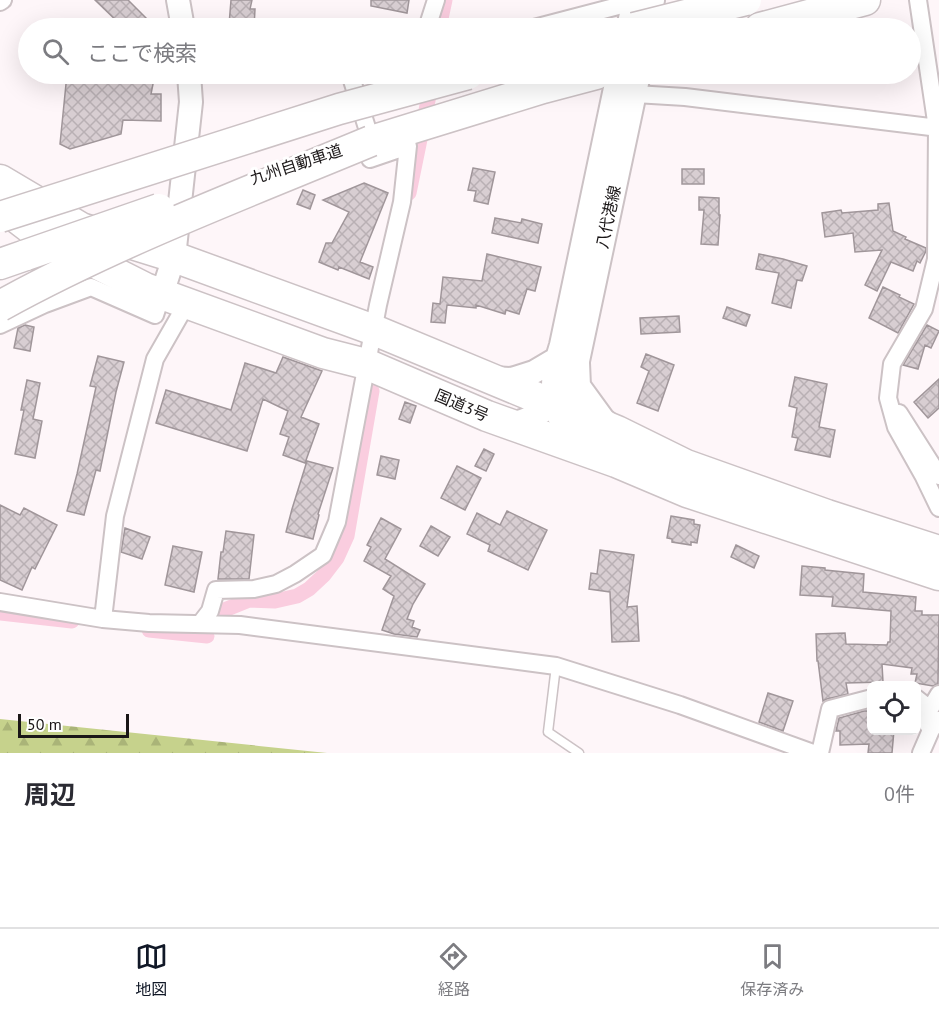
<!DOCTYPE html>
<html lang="ja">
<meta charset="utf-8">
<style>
:root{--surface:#fff;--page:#f7f7f7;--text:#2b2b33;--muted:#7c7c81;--line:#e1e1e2;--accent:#111827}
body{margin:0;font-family:"PT Sans","Noto Sans JP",sans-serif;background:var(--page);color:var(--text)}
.controls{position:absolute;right:18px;bottom:18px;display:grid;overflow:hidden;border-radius:9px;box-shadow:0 6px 24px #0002}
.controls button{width:54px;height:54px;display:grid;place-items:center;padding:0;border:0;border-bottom:2px solid var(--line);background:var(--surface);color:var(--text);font:30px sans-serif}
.scale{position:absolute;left:18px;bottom:15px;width:111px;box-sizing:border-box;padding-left:6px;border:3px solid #1a1617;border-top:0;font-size:16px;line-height:21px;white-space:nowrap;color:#1a1617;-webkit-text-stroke:4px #fff;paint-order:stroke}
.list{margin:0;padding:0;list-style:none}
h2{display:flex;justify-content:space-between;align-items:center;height:78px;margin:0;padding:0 24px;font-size:26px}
h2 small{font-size:20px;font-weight:400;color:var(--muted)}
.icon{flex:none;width:33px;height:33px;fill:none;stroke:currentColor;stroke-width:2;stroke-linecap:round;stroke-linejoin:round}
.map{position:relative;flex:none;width:939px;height:753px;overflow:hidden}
.search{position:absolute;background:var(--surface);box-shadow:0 6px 24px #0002;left:18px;right:18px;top:18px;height:66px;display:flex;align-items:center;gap:15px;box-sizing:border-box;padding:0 21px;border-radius:33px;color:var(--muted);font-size:22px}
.sheet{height:174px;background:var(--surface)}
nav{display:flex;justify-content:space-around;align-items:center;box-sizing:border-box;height:84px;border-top:2px solid var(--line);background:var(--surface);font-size:16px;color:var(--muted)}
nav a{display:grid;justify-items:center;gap:3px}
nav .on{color:var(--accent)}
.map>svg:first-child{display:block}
</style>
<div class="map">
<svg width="939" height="753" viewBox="0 0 939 753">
<defs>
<pattern id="forest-firs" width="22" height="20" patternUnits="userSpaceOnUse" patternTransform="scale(1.5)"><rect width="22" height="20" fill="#c6d28c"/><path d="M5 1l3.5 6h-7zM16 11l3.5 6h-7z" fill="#aab478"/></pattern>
<pattern id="building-cross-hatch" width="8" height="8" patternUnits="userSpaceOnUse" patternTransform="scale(1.5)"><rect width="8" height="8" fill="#d8ced2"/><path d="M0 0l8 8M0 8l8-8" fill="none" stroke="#b9b0b4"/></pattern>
</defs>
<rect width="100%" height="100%" fill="#fef6f9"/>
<path fill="url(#forest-firs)" d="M0,719L327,753H0Z"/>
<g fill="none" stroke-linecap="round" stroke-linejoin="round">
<path stroke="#facddf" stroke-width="15" d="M439,28L445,0
M409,193L432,81
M0,613L72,621
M217,613L249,600L275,601L297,596L309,589L324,575L337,558L347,536L372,391
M149,630L207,636"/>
</g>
<path fill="url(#building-cross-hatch)" stroke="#a0969a" stroke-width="1.5" d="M95,0H128L156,28H124Z
M231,0H252L250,9H255L254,28H232V25H229Z
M371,0H409L407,13L371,6Z
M67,74H155L151,94H161V121L123,120L121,134L70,149L60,144Z
M473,168L495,172L488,204L474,201L476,191L468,190Z
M682,169H704V184H682Z
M364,183L388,193L360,262L373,267L369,279L339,267L338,270L319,262L326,243H332L349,212L323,200Z
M303,190L315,195L310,209L297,204Z
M699,197L719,198V215H720L718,245L701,244L704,210H699Z
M889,203L893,231L906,237L905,239L926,248V251L920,263L917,261L913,271L891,262L877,291L865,285L882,250L855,252L853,233L825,237L822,213L841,210L842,213L878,210V204Z
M495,218L521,223L522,219L542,224L538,243L492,233Z
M487,254L541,267L535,291L527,289L519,314L506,310L505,314L476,305V308L447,305L445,323L431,322L433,303L440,304L443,277L482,281Z
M759,254L783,259L807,266L802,281L797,280L791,308L772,303L779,273L756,269Z
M883,287L900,295L899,297L914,304L898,333L869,318Z
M727,307L750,315L746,326L723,318Z
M679,316L680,332L641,334L640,318Z
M25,325L34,327L30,351L14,348L18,328Z
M927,325L939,331L931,348L925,345L918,369L903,365Z
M646,354L674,365L658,411L637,403L649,371L641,367Z
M98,356L124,362L116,392L100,471L96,470L84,515L67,511L77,474L96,387L90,386Z
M283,357L322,371L301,417L319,424L305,463L283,455L289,437L280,434L288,411L263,399L247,451L156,423L166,390L231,410L245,363L276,373Z
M795,377L827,384L819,427L835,430L830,457L795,450L798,438L792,437L797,408L789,406Z
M939,379V408L928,418L914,402Z
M27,380L40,383L33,419L42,421L35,458L15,454L24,410H21Z
M405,402L416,406L410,423L399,419Z
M484,449L494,454L486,471L475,466Z
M381,456L399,460L395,479L377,475Z
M307,461L333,468L318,514L319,515L313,539L286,532L292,509Z
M457,466L481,478L465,510L441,498Z
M0,505L20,515L24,508L57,525L35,569L32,567L22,590L0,580Z
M507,511L547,530L528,570L488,551L490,545L467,534L477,513L500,525Z
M671,516L694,520V524L700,525L697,543L691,542V545L672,542V539L667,538Z
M381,518L401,529L385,559L425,584L413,604L407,619L414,621L412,627L420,630L417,637L394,634L382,630L394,596L383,589L391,576L364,561L371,547L367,545Z
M431,526L450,537L438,556L420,546Z
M125,528L150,537L142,559L121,552Z
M226,531L254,535L249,579H218L221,552H223Z
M736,545L759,556L754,568L731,557Z
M173,546L202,552L194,592L165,585Z
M600,550L634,555L627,607L637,606L639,641L612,642L610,592L589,589L591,573L597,574Z
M802,566L825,568V570L864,574L863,592L916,597L915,611H922V615H939L938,684L933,686L915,683L917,674H911L912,668L882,664L883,682L846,683L848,694L827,699L823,701L818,661H817L816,634L845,633L846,644L887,645L888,642H890L891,611L832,606L833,597L800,595Z
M768,693L793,701L783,731L759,722Z
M864,711H872V730H894L892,753H868L869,744L840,745V731H836L839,718Z"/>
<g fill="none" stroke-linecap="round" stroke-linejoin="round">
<defs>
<path id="lane" d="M556,666L548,732L579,753"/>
<path id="street" d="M918,0L937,128L936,259L924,309L892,364L888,398L896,427L923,475L939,508
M0,2L3,0
M427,28L436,0
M534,28L641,0
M635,94L685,97L939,128
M0,325L45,304L91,287L155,315L162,294
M899,413L939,476
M0,602L103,619L149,623L240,625L556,666L680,705L813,753
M103,619L115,516L155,359L187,303
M200,624L210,611L216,590L254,589L276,584L295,574L323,555L337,522L378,305L402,202L408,146L370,159L368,131L350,74
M916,698L930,709
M931,730L926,721L930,709L939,694
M820,753L830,709L872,698
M921,753L931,730L939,720"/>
<path id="secondary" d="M178,0L183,28
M628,28L634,0
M648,28L653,0
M162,294L174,257L191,102L189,74
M578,363L579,386L603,419L611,426
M492,378L512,379L534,372L556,359
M509,425C549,413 565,402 578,361L639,74
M595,448C584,441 569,433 562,422C547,400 553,369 561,345L618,74"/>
<path id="highway" d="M760,28L865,0
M371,141L543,88L596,74
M0,180L81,228L174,257L374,330L617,431L686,465L827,515L939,551
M0,205L38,234L145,288L323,353L366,364L487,416L616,462L687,492L939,575
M0,264L26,255"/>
</defs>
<use href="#lane" stroke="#ccc2c5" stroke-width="11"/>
<use href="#street" stroke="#ccc2c5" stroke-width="20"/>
<use href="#secondary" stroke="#ccc2c5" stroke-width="26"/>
<use href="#highway" stroke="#ccc2c5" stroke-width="33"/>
<use href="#lane" stroke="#fff" stroke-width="8"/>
<use href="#street" stroke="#fff" stroke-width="16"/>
<use href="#secondary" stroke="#fff" stroke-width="22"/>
<use href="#highway" stroke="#fff" stroke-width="30"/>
<defs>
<path id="highway-bridge" d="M634,28L746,0
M0,217L339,109L468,74
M26,255L159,209
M0,306C118,241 246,193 371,141"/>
</defs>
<use href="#highway-bridge" stroke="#ccc2c5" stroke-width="33" stroke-linecap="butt"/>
<use href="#highway-bridge" stroke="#fff" stroke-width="30"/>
</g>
<g text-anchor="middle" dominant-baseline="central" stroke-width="6" stroke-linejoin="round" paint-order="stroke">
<g font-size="16" fill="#1a1617" stroke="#fff">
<text transform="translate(296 164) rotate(-18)">九州自動車道</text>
<text transform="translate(608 217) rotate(-78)">八代港線</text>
<text transform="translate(462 405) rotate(23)">国道3号</text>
</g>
</g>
</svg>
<div class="controls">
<button><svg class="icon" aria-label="locate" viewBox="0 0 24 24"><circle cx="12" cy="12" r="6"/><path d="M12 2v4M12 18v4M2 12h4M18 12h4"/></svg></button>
</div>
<div class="scale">50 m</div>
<div class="search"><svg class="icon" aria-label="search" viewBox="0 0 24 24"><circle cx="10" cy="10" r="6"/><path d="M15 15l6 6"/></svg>ここで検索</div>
</div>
<section class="sheet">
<h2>周辺<small>0件</small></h2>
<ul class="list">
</ul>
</section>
<nav>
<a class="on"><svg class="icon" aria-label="map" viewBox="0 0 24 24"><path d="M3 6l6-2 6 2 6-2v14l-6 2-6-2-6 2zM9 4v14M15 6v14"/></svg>地図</a>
<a><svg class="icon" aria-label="directions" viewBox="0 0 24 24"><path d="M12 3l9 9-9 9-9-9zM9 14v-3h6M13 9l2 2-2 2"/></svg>経路</a>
<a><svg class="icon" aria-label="saved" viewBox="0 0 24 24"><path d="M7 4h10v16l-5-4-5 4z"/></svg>保存済み</a>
</nav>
